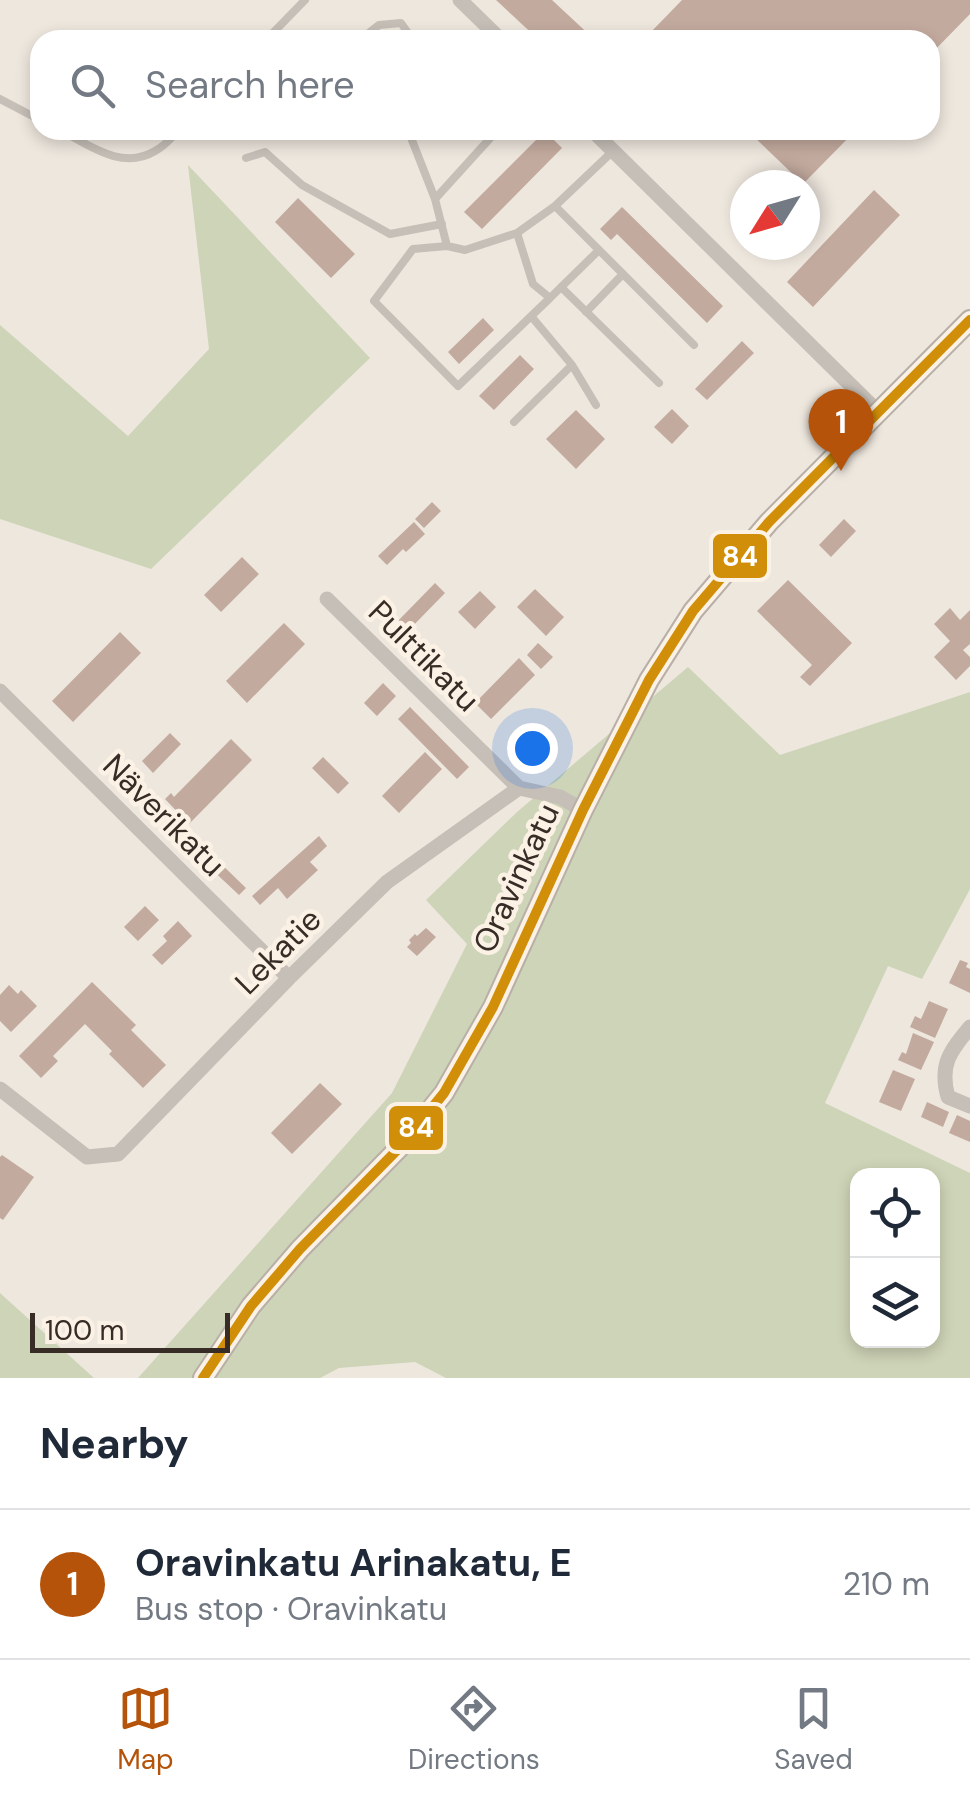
<!DOCTYPE html>
<meta charset="utf-8">
<style>
:root{--surface:#fff;--page:#f2f2f3;--text:#1f2937;--muted:#747a83;--line:#e0e1e3;--accent:#b45309}
body{margin:0;font-family:"DM Sans",sans-serif;background:var(--page);color:var(--text)}
.controls{position:absolute;right:30px;bottom:30px;display:grid;overflow:hidden;border-radius:20px;box-shadow:0 5px 15px #0003}
.controls button{width:90px;height:90px;display:grid;place-items:center;padding:0;border:0;border-bottom:2px solid var(--line);background:var(--surface);color:var(--text);font:50px sans-serif}
.compass{position:absolute;left:730px;top:170px;width:90px;height:90px;border-radius:50%;background:var(--surface);box-shadow:0 5px 15px #0003;rotate:233deg}
.scale{position:absolute;left:30px;bottom:25px;width:200px;box-sizing:border-box;padding-left:10px;border:5px solid #372c26;border-top:0;font-size:28px;line-height:35px;white-space:nowrap;color:#372c26;-webkit-text-stroke:8px #fbf2e5;paint-order:stroke}
.you{position:absolute;left:532px;top:748px;width:35px;height:35px;margin:-25px;border:8px solid #fff;border-radius:50%;background:#1a73e8;box-shadow:0 0 0 15px #1a73e833}
.badge{display:grid;place-items:center;width:65px;height:65px;border-radius:50%;background:var(--accent);color:#fff;font-size:32px;font-weight:700}
.pin{position:absolute;translate:-50% -82px;filter:drop-shadow(0 2px 5px #0008)}
.pin::after{content:'';position:absolute;top:52px;width:35px;height:30px;background:inherit;clip-path:polygon(0 0,100% 0,50% 100%)}
.list{margin:0;padding:0;list-style:none}
h2{display:flex;justify-content:space-between;align-items:center;height:130px;margin:0;padding:0 40px;font-size:42px}
h2 small{font-size:32px;font-weight:400;color:var(--muted)}
.list li{display:grid;grid-template-columns:65px 1fr auto;gap:30px;align-items:center;box-sizing:border-box;height:150px;padding:0 40px;border-top:2px solid var(--line)}
.list b{display:block;font-size:38px;white-space:nowrap}
.list p{margin:0;font-size:32px;white-space:nowrap;color:var(--muted)}
.list em{font-size:32px;font-style:normal;color:var(--muted)}
.icon{flex:none;width:55px;height:55px;fill:none;stroke:currentColor;stroke-width:2;stroke-linecap:round;stroke-linejoin:round}
.map{position:relative;flex:none;width:970px;height:1378px;overflow:hidden}
.search{position:absolute;background:var(--surface);box-shadow:0 5px 15px #0003;left:30px;right:30px;top:30px;height:110px;display:flex;align-items:center;gap:25px;box-sizing:border-box;padding:0 35px;border-radius:30px;color:var(--muted);font-size:38px}
.sheet{height:280px;background:var(--surface)}
nav{display:flex;justify-content:space-around;align-items:center;box-sizing:border-box;height:140px;border-top:2px solid var(--line);background:var(--surface);font-size:28px;color:var(--muted)}
nav a{display:grid;justify-items:center;gap:5px}
nav .on{color:var(--accent)}
.map>svg:first-child{display:block}
</style>
<div class="map">
<svg width="970" height="1378" viewBox="0 0 970 1378">
<rect width="100%" height="100%" fill="#eee7de"/>
<path fill="#ced4b7" fill-rule="evenodd" d="M188,165L370,358L151,569L0,519V325L128,436L209,349Z
M688,667L780,755L970,692V889L922,979L888,966L825,1103L970,1173V1378H446L415,1362L339,1368L320,1378H138L392,1093L467,944L426,900L517,812ZM858,1176H932V1340H858Z
M0,1293L94,1378H0Z"/>
<path fill="#c3aa9e" d="M496,0H552L595,40H539Z
M682,0H970V14L930,55V40H656L649,34Z
M747,130H856L803,184Z
M545,131L562,148L482,229L464,212Z
M874,190L900,215L813,307L787,282Z
M298,198L355,254L331,278L275,222Z
M622,207L723,306L707,323L617,234L611,240L600,229Z
M483,318L494,330L459,364L448,352Z
M742,341L754,353L707,400L695,389Z
M520,355L534,369L494,410L479,396Z
M672,409L689,426L672,444L654,427Z
M576,410L605,439L576,469L546,439Z
M432,502L441,511L424,528L415,519Z
M844,519L856,531L831,557L819,545Z
M414,522L425,534L406,552L403,549L387,565L378,556Z
M242,557L259,574L221,612L204,595Z
M788,580L852,643L810,686L800,677L812,665L757,611Z
M435,583L445,593L405,634L395,624Z
M535,589L564,617L546,636L517,607Z
M480,591L496,607L475,629L458,612Z
M950,608L960,620L970,610V644L963,650L970,657V666L956,680L934,657L950,641L934,624Z
M284,623L305,644L247,703L226,681Z
M120,632L141,653L73,722L52,701Z
M538,643L553,657L541,669L527,655Z
M519,658L535,675L491,719L475,703Z
M383,683L396,696L377,716L364,703Z
M410,707L469,767L457,779L398,719Z
M170,733L181,744L153,773L142,761Z
M231,739L252,760L189,824L165,799L171,793L174,797Z
M425,752L442,769L399,813L382,796Z
M323,757L349,783L338,794L312,768Z
M319,836L327,846L310,862L318,870L287,899L278,888L260,905L252,896Z
M215,858L246,888L239,895L208,866Z
M145,906L159,920L138,941L124,927Z
M178,921L192,936L162,965L152,955L167,941L163,936Z
M426,928L436,937L417,956L407,947L411,943L409,940L415,934L417,936Z
M960,960L968,963L966,967L970,969V993L949,983Z
M92,982L136,1025L131,1030L166,1065L143,1088L109,1054L112,1051L85,1024L53,1056L58,1061L41,1078L19,1056Z
M9,985L18,994L21,990L37,1006L11,1032L0,1021V995Z
M929,1001L948,1009L935,1038L910,1027L915,1016L921,1019Z
M913,1033L934,1042L921,1070L898,1060L902,1052L906,1054Z
M893,1070L915,1079L901,1111L879,1102Z
M320,1083L342,1104L292,1154L271,1133Z
M927,1102L949,1112L943,1127L921,1117Z
M957,1115L970,1121V1142L949,1133Z
M2,1155L34,1177L3,1220L0,1218V1157Z"/>
<g fill="none" stroke-linecap="round" stroke-linejoin="round">
<path stroke="#c6bfb8" stroke-width="8" d="M266,40L305,0
M360,40L379,25L401,23L413,40
M0,99L40,120
M60,130C89,145 122,171 155,151C164,147 172,137 179,130
M408,130L435,199L447,246L465,250L517,233L555,206L613,151
M246,158L265,152L302,185L390,234L442,224
M435,199L493,135L488,130
M555,206L694,345
M517,233L533,284L550,298L599,250
M447,246L413,249L374,301L458,386L550,298
M561,287L659,383
M586,312L623,274
M531,316L572,365L596,405
M514,422L572,365"/>
<path stroke="#c6bfb8" stroke-width="15" d="M460,0L501,40
M592,130L878,412
M327,599L519,788L560,797L583,810
M0,691L289,978
M970,1027C950,1051 939,1065 948,1097L970,1106
M0,1089L87,1157L118,1154L289,978L387,882L519,788"/>
<path stroke="#b7afa8" stroke-width="22" d="M203,1378L251,1306L300,1249L402,1145L444,1093L493,1007L583,810L649,680L693,611L769,522L970,320"/>
<defs>
<path id="bus-1" d="M203,1378L251,1306L300,1249L402,1145L444,1093L493,1007L583,810L649,680L693,611L769,522L970,320"/>
</defs>
<use href="#bus-1" stroke="#fbf2e5" stroke-width="18"/>
<use href="#bus-1" stroke="#d18e08" stroke-width="10"/>
</g>
<g text-anchor="middle" dominant-baseline="central" stroke-width="9" stroke-linejoin="round" paint-order="stroke">
<g font-size="32" fill="#372c26" stroke="#fbf2e5">
<text transform="translate(424 656) rotate(45)">Pulttikatu</text>
<text transform="translate(164 815) rotate(45)">Näverikatu</text>
<text transform="translate(516 878) rotate(-65)">Oravinkatu</text>
<text transform="translate(278 951) rotate(-45)">Lekatie</text>
</g>
</g>
<g stroke="#fbf2e5" stroke-width="4">
<rect x="711" y="532" width="58" height="48" rx="10" fill="#d18e08"/>
<rect x="387" y="1104" width="58" height="48" rx="10" fill="#d18e08"/>
</g>
<g font-size="28" text-anchor="middle" font-weight="bold" fill="#fff">
<text x="740" y="566">84</text>
<text x="416" y="1137">84</text>
</g>
</svg>
<div class="controls">
<button><svg class="icon" aria-label="locate" viewBox="0 0 24 24"><circle cx="12" cy="12" r="6"/><path d="M12 2v4M12 18v4M2 12h4M18 12h4"/></svg></button>
<button><svg class="icon" aria-label="layers" viewBox="0 0 24 24"><path d="M12 4l9 5-9 5-9-5zM3 14l9 5 9-5"/></svg></button>
</div>
<svg class="compass" viewBox="-18 -18 36 36"><path d="M0-13l5 13h-10z" fill="#e53935"/><path d="M0 13l5-13h-10z" fill="#747a83"/></svg>
<div class="scale">100 m</div>
<div class="you"></div>
<div class="pin badge" style="left:841px;top:471px">1</div>
<div class="search"><svg class="icon" aria-label="search" viewBox="0 0 24 24"><circle cx="10" cy="10" r="6"/><path d="M15 15l6 6"/></svg>Search here</div>
</div>
<section class="sheet">
<h2>Nearby<small></small></h2>
<ul class="list">
<li><span class="badge">1</span><div><b>Oravinkatu Arinakatu, E</b><p>Bus stop · Oravinkatu</p></div><em>210 m</em></li>
</ul>
</section>
<nav>
<a class="on"><svg class="icon" aria-label="map" viewBox="0 0 24 24"><path d="M3 6l6-2 6 2 6-2v14l-6 2-6-2-6 2zM9 4v14M15 6v14"/></svg>Map</a>
<a><svg class="icon" aria-label="directions" viewBox="0 0 24 24"><path d="M12 3l9 9-9 9-9-9zM9 14v-3h6M13 9l2 2-2 2"/></svg>Directions</a>
<a><svg class="icon" aria-label="saved" viewBox="0 0 24 24"><path d="M7 4h10v16l-5-4-5 4z"/></svg>Saved</a>
</nav>
